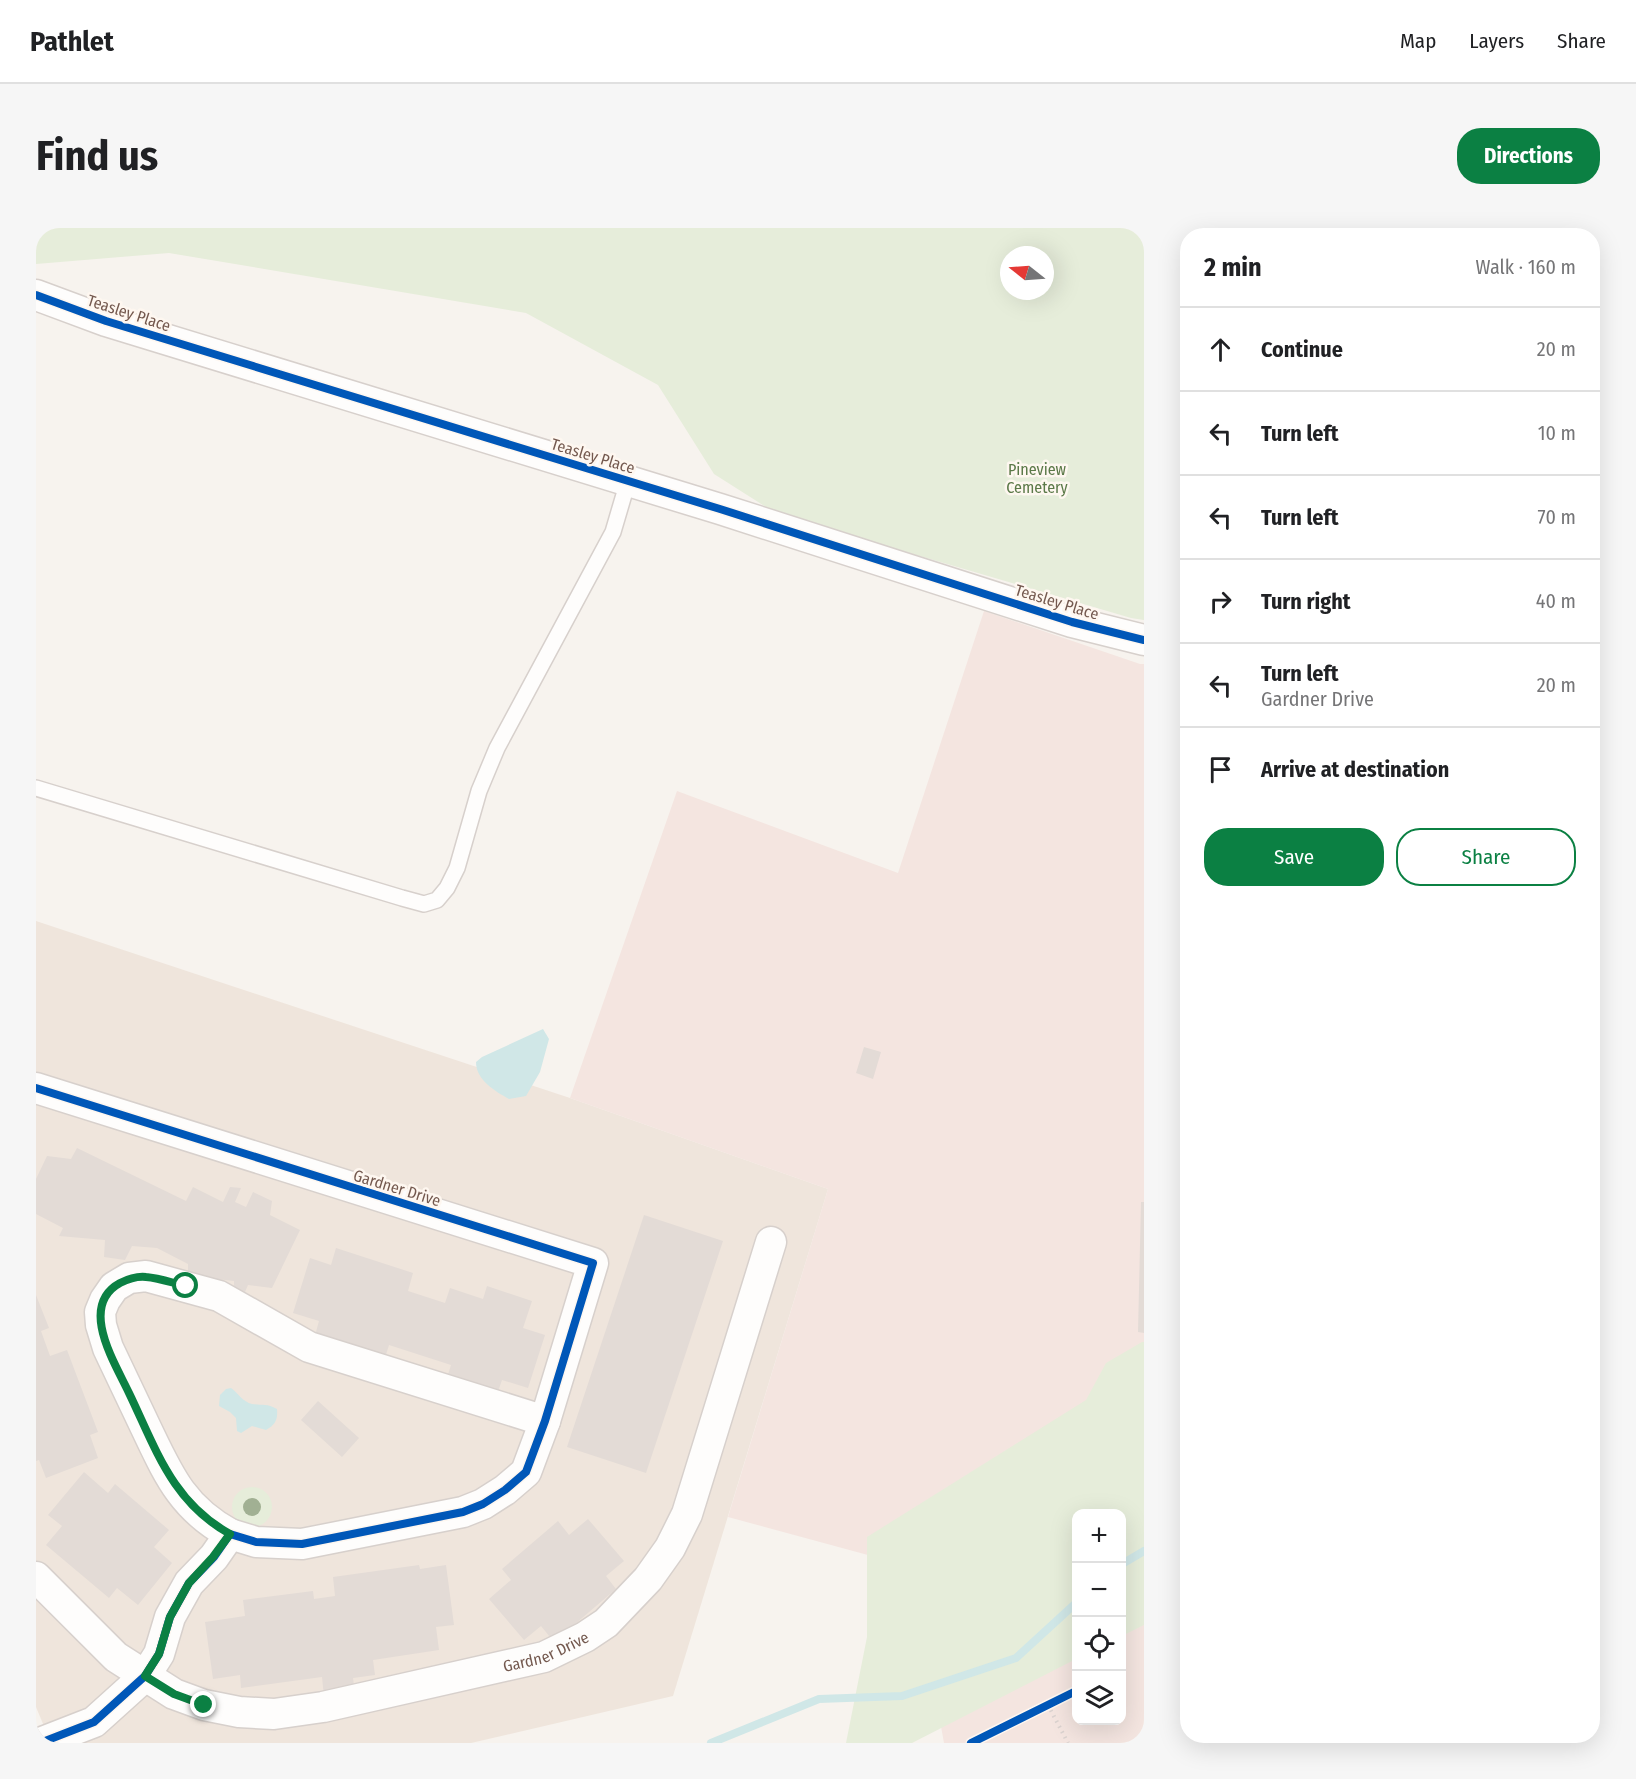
<!DOCTYPE html>
<meta charset="utf-8">
<style>
:root{--surface:#fff;--page:#f6f6f6;--text:#202124;--muted:#757577;--line:#e0e0e0;--accent:#0b8043}
body{margin:0;font-family:"Fira Sans Condensed",sans-serif;background:var(--page);color:var(--text)}
.controls{position:absolute;right:18px;bottom:18px;display:grid;overflow:hidden;border-radius:12px;box-shadow:0 6px 24px #0002}
.controls button{width:54px;height:54px;display:grid;place-items:center;padding:0;border:0;border-bottom:2px solid var(--line);background:var(--surface);color:var(--text);font:30px sans-serif}
.compass{position:absolute;left:964px;top:18px;width:54px;height:54px;border-radius:50%;background:var(--surface);box-shadow:0 6px 24px #0002;rotate:287deg}
.stop{position:absolute;width:18px;height:18px;margin:-14px;border:4px solid #0b8043;border-radius:50%;background:#fff}
.stop.end{background:#0b8043;border-color:#fff;box-shadow:0 2px 6px #0008}
.list{margin:0;padding:0;list-style:none}
h2{display:flex;justify-content:space-between;align-items:center;height:78px;margin:0;padding:0 24px;font-size:26px}
h2 small{font-size:20px;font-weight:400;color:var(--muted)}
.list li{display:grid;grid-template-columns:39px 1fr auto;gap:18px;align-items:center;box-sizing:border-box;height:84px;padding:0 24px;border-top:2px solid var(--line)}
.list b{display:block;font-size:22px;white-space:nowrap}
.list p{margin:0;font-size:20px;white-space:nowrap;color:var(--muted)}
.list em{font-size:20px;font-style:normal;color:var(--muted)}
.actions{display:flex;gap:12px;padding:18px 24px}
.actions a{flex:1;padding:14px 0;border:2px solid var(--accent);border-radius:24px;text-align:center;font-size:21px;color:var(--accent)}
.actions .main{background:var(--accent);color:#fff}
.icon{flex:none;width:33px;height:33px;fill:none;stroke:currentColor;stroke-width:2;stroke-linecap:round;stroke-linejoin:round}
.map{position:relative;flex:none;width:1108px;height:1515px;overflow:hidden;border-radius:24px}
header{display:flex;align-items:center;gap:36px;box-sizing:border-box;height:84px;padding:0 30px;background:var(--surface);border-bottom:2px solid var(--line)}
header strong{font-size:28px}
nav{display:flex;gap:33px;margin-inline-start:auto;font-size:21px}
.intro{display:flex;align-items:center;justify-content:space-between;box-sizing:border-box;height:144px;padding:0 36px}
h1{margin:0;font-size:42px}
.button{padding:15px 27px;border-radius:24px;background:var(--accent);color:#fff;font-size:21px;font-weight:700}
main{display:flex;gap:36px;padding:0 36px}
aside{flex:1;background:var(--surface);border-radius:24px;box-shadow:0 6px 24px #0002}
.map>svg:first-child{display:block}
</style>
<header>
<strong>Pathlet</strong>
<nav><a>Map</a><a>Layers</a><a>Share</a></nav>
</header>
<div class="intro"><h1>Find us</h1><a class="button">Directions</a></div>
<main>
<div class="map">
<svg width="1108" height="1515" viewBox="0 0 1108 1515">
<rect width="100%" height="100%" fill="#f7f3ee"/>
<path fill="#efe5dc" d="M0,693L534,870L792,961L637,1468L435,1515H15L0,1479Z"/>
<path fill="#f4e5e0" fill-rule="evenodd" d="M948,383L1104,436H1108V1515H908L876,1339L692,1289L792,961L534,870L641,563L862,645ZM1040,1286H1086V1492H1040Z"/>
<path fill="#e6edda" fill-rule="evenodd" d="M0,0H1108V392L1095,390L853,319L733,281L678,246L622,157L490,85L133,25L0,36ZM973,27H1009V63H973Z
M1106,1114H1108V1397L1086,1408V1286H1040V1431L876,1515H810L831,1409V1309L1050,1172L1070,1135Z
M196 1279a20 20 0 1 1 40 0a20 20 0 1 1-40 0Z"/>
<path fill="#d0e7e7" d="M507,801L513,811L504,844L490,868L473,871C459,863 440,852 440,834L446,829Z
M195,1160C202,1165 207,1174 216,1176C227,1178 230,1175 241,1181C242,1192 239,1197 230,1202L216,1198L205,1205L201,1203L200,1190L194,1184L183,1178L184,1167L190,1161Z"/>
<g fill="none" stroke-linecap="round" stroke-linejoin="round">
<path stroke="#d0e7e7" stroke-width="8" d="M1086,1336L1108,1323
M675,1515L783,1471L866,1468L980,1430L1040,1375"/>
</g>
<path fill="#e3dbd6" d="M828,819L845,824L837,851L820,845Z
M41,920L150,973L157,959L187,974L194,959L205,960L199,974L210,979L217,964L236,973L234,987L264,1002L236,1060L212,1057L209,1064L198,1063V1053L152,1048V1036L121,1020L96,1018L89,1032L68,1029L69,1012L23,1008L27,1000L0,986V951L11,928L35,931Z
M1105,974H1108V1105L1102,1104Z
M608,987L687,1013L610,1245L531,1219Z
M300,1020L377,1045L372,1063L409,1075L414,1060L447,1071L451,1058L496,1073L487,1100L509,1107L492,1160L466,1152L460,1169L410,1153L415,1137L353,1117L348,1133L278,1111L283,1093L257,1085L274,1030L295,1037Z
M0,1067L13,1100L5,1103L14,1128L31,1122L62,1204L54,1207L62,1230L10,1250L3,1232L0,1233Z
M282,1173L323,1210L306,1229L265,1192Z
M48,1244L72,1265L79,1256L133,1302L118,1319L136,1335L102,1377L81,1360L73,1370L10,1317L26,1298L12,1287Z
M552,1291L588,1333L570,1348L580,1361L518,1414L505,1398L488,1412L453,1371L475,1352L466,1341L522,1293L533,1307Z
M383,1337L384,1341L410,1337L418,1397L400,1399L403,1422L337,1432L339,1447L317,1450L319,1465L288,1469L286,1449L205,1460L204,1447L177,1451L169,1394L209,1388L207,1372L277,1363L278,1371L299,1368L297,1349Z"/>
<g fill="none" stroke-linecap="round" stroke-linejoin="round">
<defs>
<path id="lane" d="M0,560L366,670L388,676L401,672L411,660L421,640L443,563L461,520L577,304L592,253"/>
<g id="street">
<path d="M0,67L70,93L684,281L1036,394L1108,412"/>
<path d="M0,860L557,1035L509,1193L490,1244L469,1262L447,1276L427,1284L266,1316L220,1314L194,1306L178,1329L153,1355L134,1389L123,1426L109,1448L58,1494L4,1515"/>
<path d="M194,1306C146,1280 132,1246 110,1200C97,1173 85,1147 72,1120L65,1097L64,1084L69,1072L78,1059L93,1050L110,1048L183,1068L273,1119L509,1193"/>
<path id="s1" d="M0,1349L80,1429L138,1466L168,1477L203,1484L238,1486L287,1479L508,1429L549,1409L570,1395L612,1351L634,1320L651,1286L735,1014"/>
</g>
</defs>
<use href="#lane" stroke="#d7d0cc" stroke-width="18"/>
<use href="#street" stroke="#d7d0cc" stroke-width="33"/>
<path stroke="#dad2cf" stroke-width="4" stroke-dasharray="1.5 4.5" stroke-linecap="butt" d="M1012,1477L1032,1515"/>
<use href="#lane" stroke="#fefdfc" stroke-width="15"/>
<use href="#street" stroke="#fefdfc" stroke-width="30"/>
<defs>
<path id="cycleway" d="M0,67L70,93L684,281L1036,394L1108,412
M0,860L557,1035L509,1193L490,1244L469,1262L447,1276L427,1284L266,1316L220,1314L194,1306L178,1329L153,1355L134,1389L123,1426L109,1448L58,1494L4,1515
M935,1515L1040,1463"/>
</defs>
<use href="#cycleway" stroke="#fef7f0" stroke-width="11"/>
<use href="#cycleway" stroke="#0057b8" stroke-width="8"/>
</g>
<circle fill="#a1b093" cx="216" cy="1279" r="9"/>
<g fill="none" stroke-linecap="round" stroke-linejoin="round">
<path stroke="#0b8043" stroke-width="8" d="M150,1058C137,1055 123,1050 110,1049C101,1048 92,1051 84,1055C42,1078 79,1135 93,1165C120,1221 136,1274 194,1306L177,1329L153,1355L134,1389L123,1426L109,1448L138,1466L168,1477"/>
</g>
<g text-anchor="middle" dominant-baseline="central" stroke-width="5" stroke-linejoin="round" paint-order="stroke">
<g font-size="16" fill="#74594f" stroke="#fef7f0">
<text transform="translate(93 85) rotate(18)">Teasley Place</text>
<text transform="translate(557 228) rotate(17)">Teasley Place</text>
<text transform="translate(1021 374) rotate(17)">Teasley Place</text>
<text transform="translate(361 960) rotate(17)">Gardner Drive</text>
<text stroke="none"><textPath href="#s1" startOffset="564">Gardner Drive</textPath></text>
</g>
<g font-size="16" fill="#5b7948" stroke="#fef7f0">
<text x="1001" y="241">Pineview<tspan x="1001" dy="18">Cemetery</tspan></text>
</g>
</g>
</svg>
<div class="controls">
<button>+</button>
<button>−</button>
<button><svg class="icon" aria-label="locate" viewBox="0 0 24 24"><circle cx="12" cy="12" r="6"/><path d="M12 2v4M12 18v4M2 12h4M18 12h4"/></svg></button>
<button><svg class="icon" aria-label="layers" viewBox="0 0 24 24"><path d="M12 4l9 5-9 5-9-5zM3 14l9 5 9-5"/></svg></button>
</div>
<svg class="compass" viewBox="-18 -18 36 36"><path d="M0-13l5 13h-10z" fill="#e53935"/><path d="M0 13l5-13h-10z" fill="#757577"/></svg>
<div class="stop" style="left:150px;top:1058px"></div>
<div class="stop end" style="left:168px;top:1477px"></div>
</div>
<aside>
<h2>2 min<small>Walk · 160 m</small></h2>
<ul class="list">
<li><svg class="icon" aria-label="ahead" viewBox="0 0 24 24"><path d="M12 20V5M6 11l6-6 6 6"/></svg><div><b>Continue</b></div><em>20 m</em></li>
<li><svg class="icon" aria-label="left" viewBox="0 0 24 24"><path d="M17 20v-9H6M10 6l-5 5 5 5"/></svg><div><b>Turn left</b></div><em>10 m</em></li>
<li><svg class="icon" aria-label="left" viewBox="0 0 24 24"><path d="M17 20v-9H6M10 6l-5 5 5 5"/></svg><div><b>Turn left</b></div><em>70 m</em></li>
<li><svg class="icon" aria-label="right" viewBox="0 0 24 24"><path d="M7 20v-9h11M14 6l5 5-5 5"/></svg><div><b>Turn right</b></div><em>40 m</em></li>
<li><svg class="icon" aria-label="left" viewBox="0 0 24 24"><path d="M17 20v-9H6M10 6l-5 5 5 5"/></svg><div><b>Turn left</b><p>Gardner Drive</p></div><em>20 m</em></li>
<li><svg class="icon" aria-label="arrive" viewBox="0 0 24 24"><path d="M6 21V4h12l-3 4 3 4H6"/></svg><div><b>Arrive at destination</b></div></li>
</ul>
<div class="actions"><a class="main">Save</a><a>Share</a></div>
</aside>
</main>
